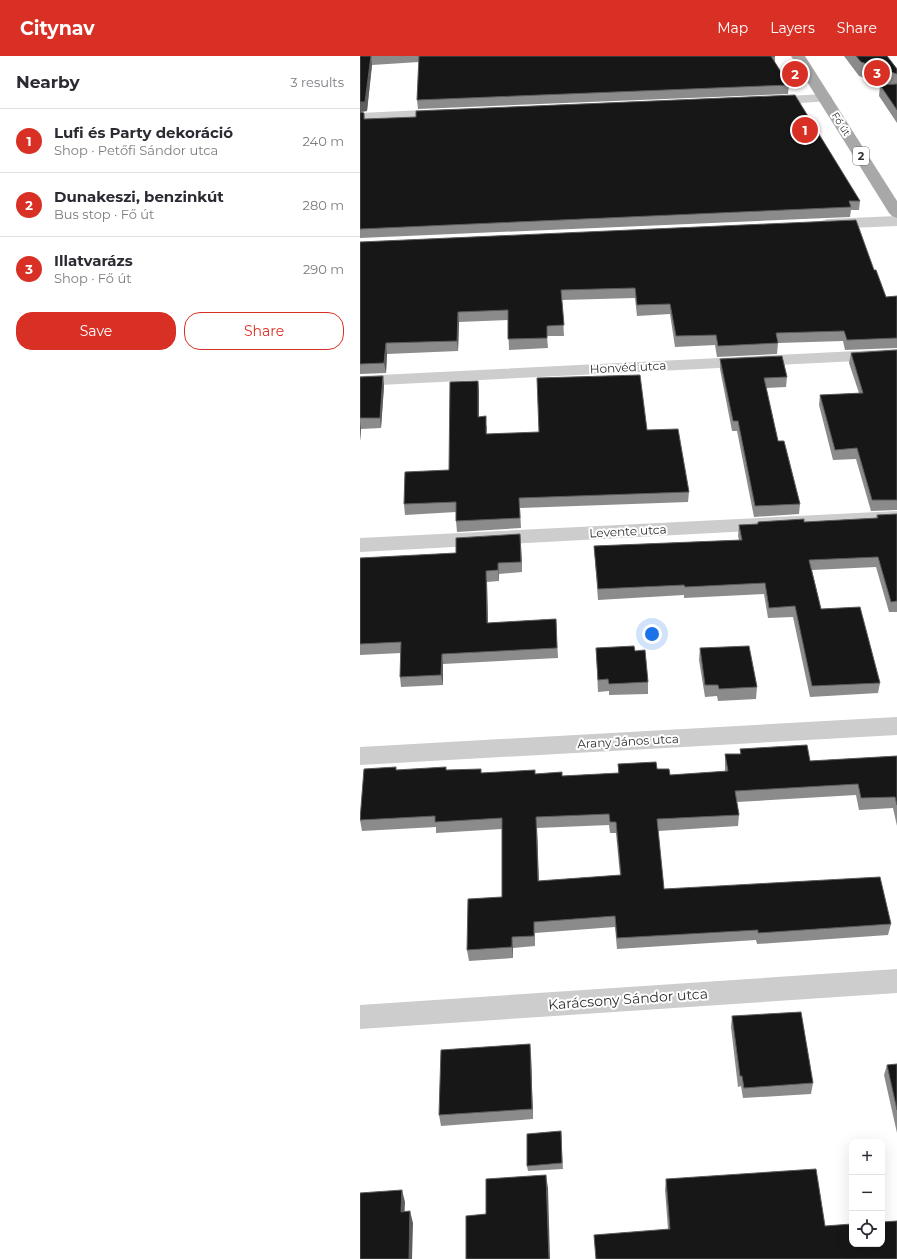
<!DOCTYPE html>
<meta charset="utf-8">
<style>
:root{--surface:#fff;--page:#f7f7f7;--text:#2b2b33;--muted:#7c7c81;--line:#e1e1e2;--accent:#d93025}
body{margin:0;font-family:Montserrat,sans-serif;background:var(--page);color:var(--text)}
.controls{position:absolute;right:12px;bottom:12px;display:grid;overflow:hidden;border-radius:8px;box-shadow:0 4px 16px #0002}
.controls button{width:36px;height:36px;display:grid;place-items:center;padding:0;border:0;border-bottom:1px solid var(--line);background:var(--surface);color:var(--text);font:20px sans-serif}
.you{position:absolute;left:292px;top:578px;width:14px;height:14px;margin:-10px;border:3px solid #fff;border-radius:50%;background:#1a73e8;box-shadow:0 0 0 6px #1a73e833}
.badge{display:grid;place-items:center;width:26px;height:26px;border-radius:50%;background:var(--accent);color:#fff;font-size:13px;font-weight:700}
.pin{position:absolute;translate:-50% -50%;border:2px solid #fff;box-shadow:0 1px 4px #0006}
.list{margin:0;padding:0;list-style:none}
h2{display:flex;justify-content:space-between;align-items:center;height:52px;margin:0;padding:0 16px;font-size:17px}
h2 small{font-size:13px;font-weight:400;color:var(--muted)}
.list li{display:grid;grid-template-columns:26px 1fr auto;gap:12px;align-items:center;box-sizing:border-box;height:64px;padding:0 16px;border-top:1px solid var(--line)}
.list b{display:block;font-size:15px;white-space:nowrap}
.list p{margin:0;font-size:13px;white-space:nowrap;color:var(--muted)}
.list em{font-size:13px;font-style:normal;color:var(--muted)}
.actions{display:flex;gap:8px;padding:12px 16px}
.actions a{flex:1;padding:9px 0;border:1px solid var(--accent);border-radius:16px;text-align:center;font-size:14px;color:var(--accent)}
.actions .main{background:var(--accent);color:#fff}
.icon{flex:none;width:22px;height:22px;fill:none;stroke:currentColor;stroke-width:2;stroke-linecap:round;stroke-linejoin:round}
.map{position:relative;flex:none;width:537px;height:1203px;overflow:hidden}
header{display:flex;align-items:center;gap:24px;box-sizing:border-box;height:56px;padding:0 20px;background:var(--accent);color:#fff}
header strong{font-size:19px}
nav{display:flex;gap:22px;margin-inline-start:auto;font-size:14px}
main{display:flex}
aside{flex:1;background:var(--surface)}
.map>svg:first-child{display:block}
</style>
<header>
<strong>Citynav</strong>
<nav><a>Map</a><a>Layers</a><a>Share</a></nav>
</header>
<main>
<aside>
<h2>Nearby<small>3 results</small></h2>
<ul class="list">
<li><span class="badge">1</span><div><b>Lufi és Party dekoráció</b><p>Shop · Petőfi Sándor utca</p></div><em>240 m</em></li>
<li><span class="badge">2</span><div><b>Dunakeszi, benzinkút</b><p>Bus stop · Fő út</p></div><em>280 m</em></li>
<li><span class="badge">3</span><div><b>Illatvarázs</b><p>Shop · Fő út</p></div><em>290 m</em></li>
</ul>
<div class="actions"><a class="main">Save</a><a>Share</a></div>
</aside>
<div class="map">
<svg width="537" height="1203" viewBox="0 0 537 1203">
<rect width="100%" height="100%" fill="#fff"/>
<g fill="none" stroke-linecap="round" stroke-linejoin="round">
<path fill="#cdcdcd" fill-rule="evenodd" d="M465,38L470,39L472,42L470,45L409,49L404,48L402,45L404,42L409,41Z
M85,53L90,54L92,57L90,60L0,65V57Z
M537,160V170L467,173L461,171L459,168L461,165L467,163Z
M537,293V303L0,330V320Z
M537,455V467L0,496V482Z
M537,661V679L0,709V691Z
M537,913V937L0,973V949Z"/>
<path fill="#a8a8a8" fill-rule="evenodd" d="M431,0H445L537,145V162L532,160L529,157Z"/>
</g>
<path fill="#8b8b8b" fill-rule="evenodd" d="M0,0H415V7L429,29L428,38L58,53L57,44L59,6L12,9L7,55L0,56Z
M484,0H527L537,13V67L519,40L520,29H525L499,20Z
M0,56L4,57L5,63L500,145L499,154H491L490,161L0,182Z
M0,186L514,214L526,241L537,240V292L485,294L483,285L418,287L417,298L357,301L355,289L315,291L310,258L277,260L275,242L202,244L204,280H187L188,292L149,294L148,264L99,266L98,295L27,298L26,317L0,318Z
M537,294V454L511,455L496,403L473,404L459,349L460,339L499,337L489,307L491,297Z
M360,303L427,321L426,331L406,332L418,385L440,448L439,458L394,461L377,375H372L360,313Z
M23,320L24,330L21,372L1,373L0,385V321Z
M118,325L119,335V361L127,370V378L287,374L329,436L328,446L160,452L161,472L97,476L96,465V456L45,459L44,448L89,414Z
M537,458V556H529L516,511L452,514L461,553L520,627L518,637L450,641L433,561L408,562L404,538L324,542V539L238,544L234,490L379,484L378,480L379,469L398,468V466H444L516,462L517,459Z
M161,489L162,516L139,518V525L127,526L128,567L196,563L198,602L83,608V629L41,631L40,621L41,597L0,599V502L96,497Z
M236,592L275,595L288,626V638L249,639V635L238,636Z
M340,592L397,631L396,643L358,645L357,640L345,641L339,604Z
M380,693L450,705L537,700V770L533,752L499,754L496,739L377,746L379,759L378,770L298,775L304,833L531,868L528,879L397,888L396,884L257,893L255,871L175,877V890L153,892V902L109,905L107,894L142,841V773L76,777V771L2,775L0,764L36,714H87L122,717L175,718L202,720L258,717V708L297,713L310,719L365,716V698H380ZM249,769L250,777H256L260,819L179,825L177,772Z
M372,960L453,1027L451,1038L383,1042L381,1030L378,1031L371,971Z
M171,999L173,1063L81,1070L79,1059Z
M537,1008V1077L524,1019L527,1009Z
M201,1075L203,1113L168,1115L167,1110Z
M306,1123L465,1170L537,1203L308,1173L305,1134Z"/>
<path fill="#5d5d5d" d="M11,0L12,9L7,55L0,56V46Z
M98,256L99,266L98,295L97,285Z
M26,287L27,298L26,317L24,307Z
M23,320L24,330L21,372L20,362Z
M118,325L119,335V371L118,361Z
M0,365L1,373L0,385Z
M160,478L161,489L162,516L161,506Z
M138,507L139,518V525L138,514Z
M126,515L127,526L128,577L127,567Z
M82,598L83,608V629L81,619Z
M176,761L177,772L179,836L178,825Z
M152,881L153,892V902L152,891Z
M170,988L171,999L173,1063L172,1053Z
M186,1119L188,1132L190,1203H189Z
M42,1134L45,1146L44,1168L41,1156Z
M50,1155L53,1167L52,1203H49Z"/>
<path fill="#171717" stroke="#5d5d5d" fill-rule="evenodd" d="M0,0H11L5,46H0Z
M59,0H415H411L429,29L57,44Z
M496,0H527L537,13V18L501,6Z
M537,28V54L520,29Z
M435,39L500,145H489L491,151L0,173V56L4,57V63L56,61V55Z
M496,164L514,214H516L526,241L537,240V282L487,284L484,275L416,277L418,287L358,290L356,279L316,280L310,248L277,249L275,232L201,234L204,269L187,270V282L148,283V254L98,256L97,285L26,287L24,307L0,308V186Z
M537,294V444H512L497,392L475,394L460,339L503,337L491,297Z
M422,300L427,321L404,322L418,385H424L440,448L395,450L378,365H373L360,303Z
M280,319L287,374L318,373L329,436L159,442L160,462L96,465V446L44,448L45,416L89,414L90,326L118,325V361L126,360V378L179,376L177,322Z
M23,320L20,362H0V321Z
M537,458V545L531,546L518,501L449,504L461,553L500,551L520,627L452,630L435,550L409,552L405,527L325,531L324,529L238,533L234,490L382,484L379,469L398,468V466L444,463V466L518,462L517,459Z
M160,478L161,506L138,507V514L126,515L127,567L196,563L197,592L82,598L81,619L40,621L41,586L0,588V502L96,497V482Z
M274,590L275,595L285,594L288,626L249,628L248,623L238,624L236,592Z
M389,590L397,631L359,633L358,629H345L340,592Z
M447,689L450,705L537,700V749L535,741L501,742L498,728L375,735L379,759L297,763L304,833L520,821L531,868L398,877V874L257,882L255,860L174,866V880L152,881V891L107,894L108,843L142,841V762L75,766V760L0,764L4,713L36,711V714L86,711V714L121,713V717L175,714V718L202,716V720L259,717L258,708L296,706L297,713H309L310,719L368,715L365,698H381L380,693ZM249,758L250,766H256L261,819L178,825L176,761Z
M441,956L453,1027L384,1032L382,1020H380L372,960Z
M170,988L172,1053L79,1059L81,994Z
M537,1008V1054L527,1009Z
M201,1075L202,1107L167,1110V1078Z
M456,1113L465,1170L492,1168V1188H522V1166L537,1165V1203H236L234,1179L310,1173L306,1123Z
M186,1119L189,1203H106V1160L126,1158V1123Z
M42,1134L41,1156L50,1155L49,1203H0V1137Z"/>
<g text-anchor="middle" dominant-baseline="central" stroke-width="4" stroke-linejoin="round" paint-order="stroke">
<g font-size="10" fill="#303030" stroke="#fff">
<text transform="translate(481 68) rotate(58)">Fő út</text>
</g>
<rect fill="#fff" stroke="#6e6e6e" stroke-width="1" x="493" y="91" width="16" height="18" rx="3"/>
<g font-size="11" font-weight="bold" fill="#303030">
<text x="501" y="100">2</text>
</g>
<g font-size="12" fill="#303030" stroke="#fff">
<text transform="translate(268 311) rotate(-3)">Honvéd utca</text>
<text transform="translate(268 475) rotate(-3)">Levente utca</text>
<text transform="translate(268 685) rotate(-3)">Arany János utca</text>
</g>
<g font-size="14" fill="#303030" stroke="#fff">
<text transform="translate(268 943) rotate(-4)">Karácsony Sándor utca</text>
</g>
</g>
</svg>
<div class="controls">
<button>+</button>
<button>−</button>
<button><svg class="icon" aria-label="locate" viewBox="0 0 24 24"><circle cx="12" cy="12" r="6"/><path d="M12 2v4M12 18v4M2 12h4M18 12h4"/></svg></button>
</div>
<div class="you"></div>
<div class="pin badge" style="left:445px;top:74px">1</div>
<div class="pin badge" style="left:435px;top:18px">2</div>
<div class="pin badge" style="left:517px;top:17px">3</div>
</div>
</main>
